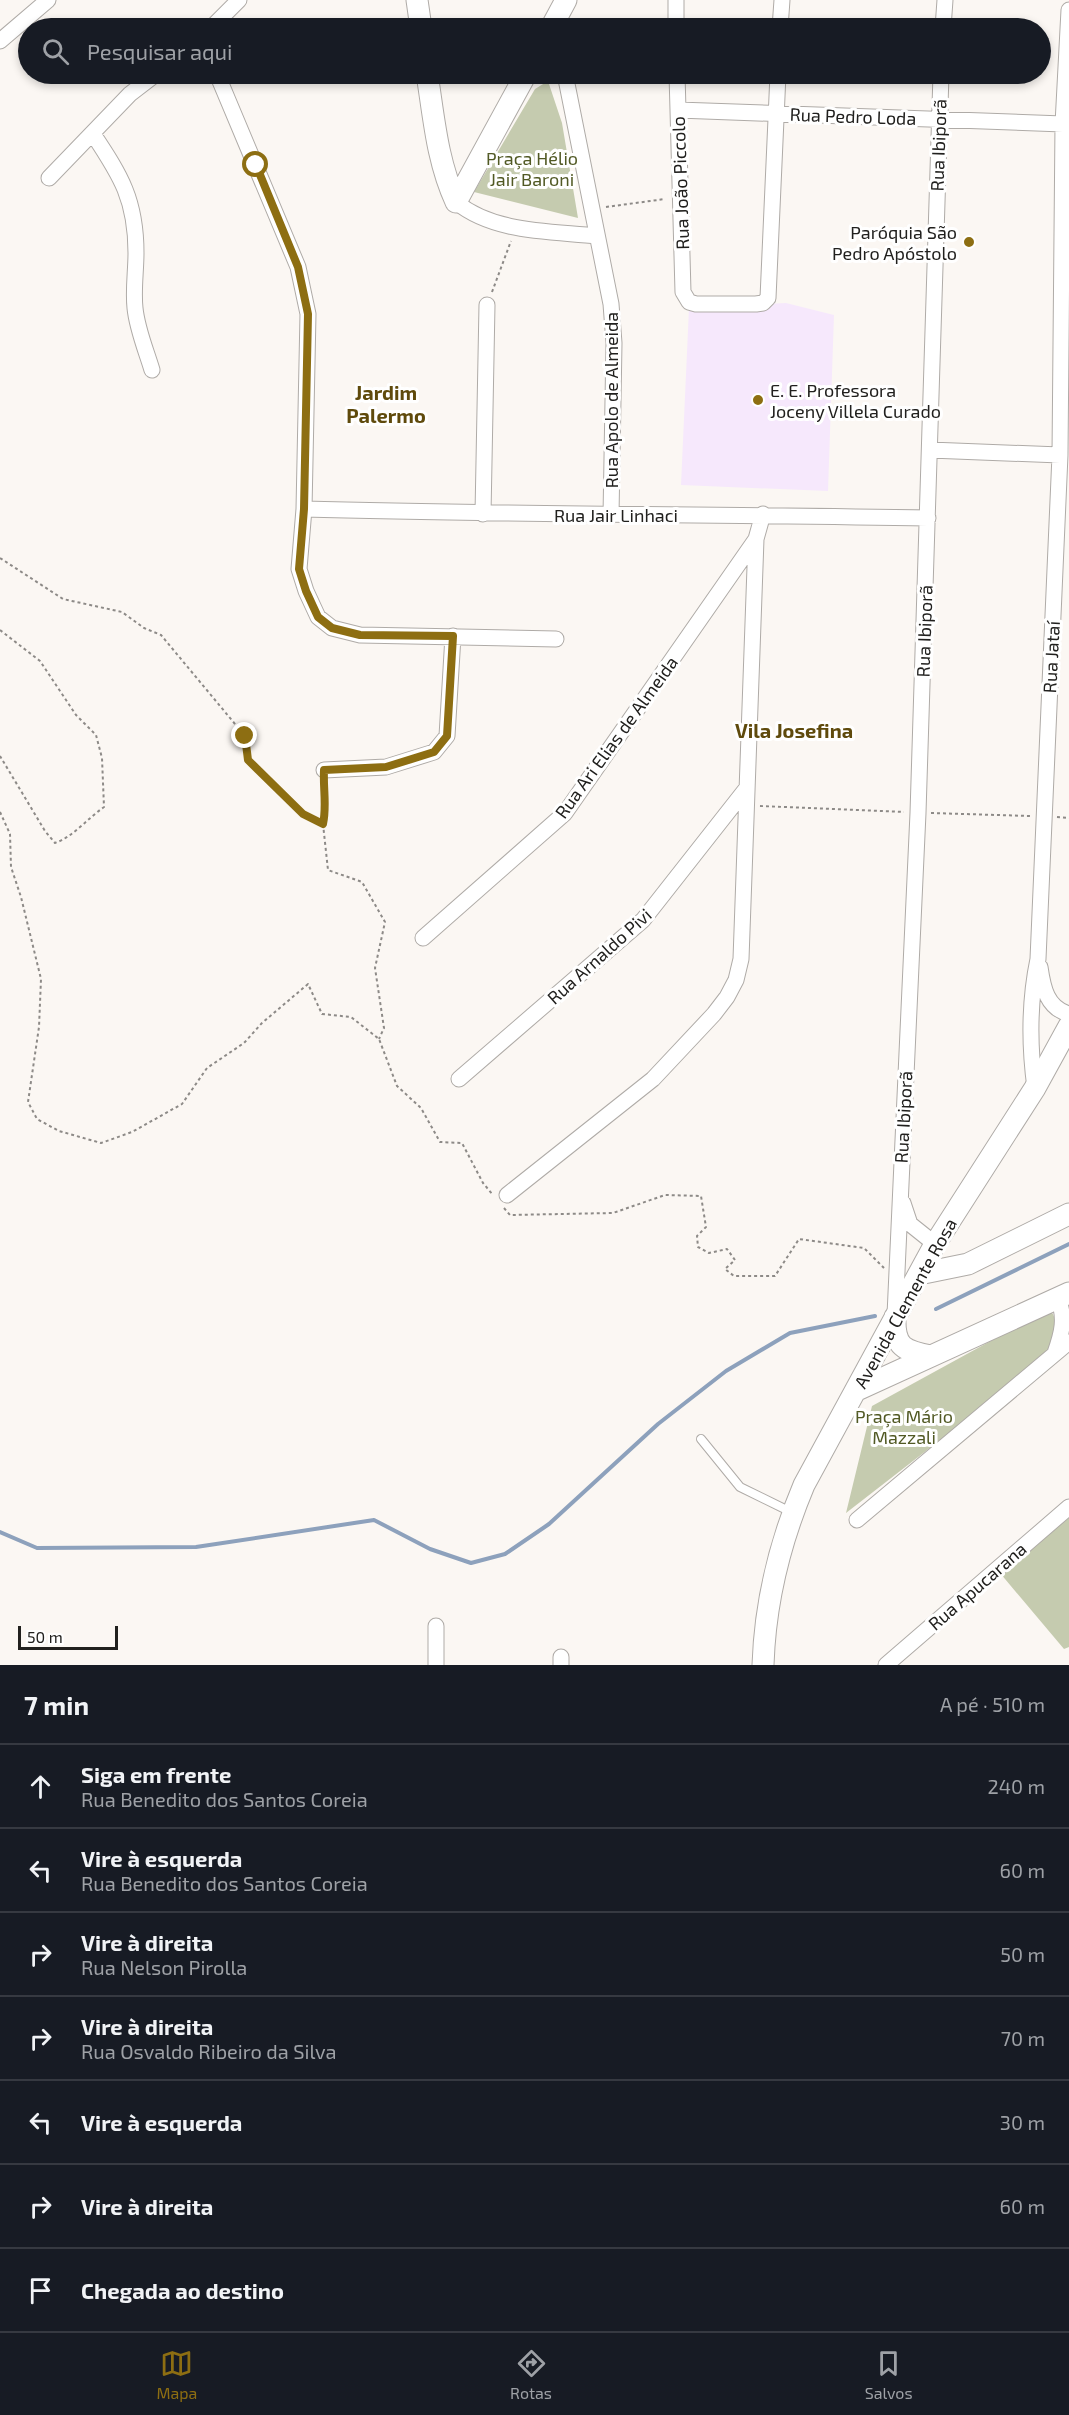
<!DOCTYPE html>
<html lang="pt">
<meta charset="utf-8">
<style>
:root{--surface:#171b24;--page:#20242c;--text:#f1f3f6;--muted:#9ea1a6;--line:#363941;--accent:#8d6e12}
body{margin:0;font-family:"Exo 2",sans-serif;background:var(--page);color:var(--text)}
.scale{position:absolute;left:18px;bottom:15px;width:100px;box-sizing:border-box;padding-left:6px;border:3px solid #21201e;border-top:0;font-size:16px;line-height:21px;white-space:nowrap;color:#21201e;-webkit-text-stroke:4px #fff;paint-order:stroke}
.stop{position:absolute;width:18px;height:18px;margin:-14px;border:4px solid #8d6e12;border-radius:50%;background:#fff}
.stop.end{background:#8d6e12;border-color:#fff;box-shadow:0 2px 6px #0008}
.list{margin:0;padding:0;list-style:none}
h2{display:flex;justify-content:space-between;align-items:center;height:78px;margin:0;padding:0 24px;font-size:26px}
h2 small{font-size:20px;font-weight:400;color:var(--muted)}
.list li{display:grid;grid-template-columns:39px 1fr auto;gap:18px;align-items:center;box-sizing:border-box;height:84px;padding:0 24px;border-top:2px solid var(--line)}
.list b{display:block;font-size:22px;white-space:nowrap}
.list p{margin:0;font-size:20px;white-space:nowrap;color:var(--muted)}
.list em{font-size:20px;font-style:normal;color:var(--muted)}
.icon{flex:none;width:33px;height:33px;fill:none;stroke:currentColor;stroke-width:2;stroke-linecap:round;stroke-linejoin:round}
.map{position:relative;flex:none;width:1069px;height:1665px;overflow:hidden}
.search{position:absolute;background:var(--surface);box-shadow:0 3px 9px #0003;left:18px;right:18px;top:18px;height:66px;display:flex;align-items:center;gap:15px;box-sizing:border-box;padding:0 21px;border-radius:33px;color:var(--muted);font-size:22px}
.sheet{height:666px;background:var(--surface)}
nav{display:flex;justify-content:space-around;align-items:center;box-sizing:border-box;height:84px;border-top:2px solid var(--line);background:var(--surface);font-size:16px;color:var(--muted)}
nav a{display:grid;justify-items:center;gap:3px}
nav .on{color:var(--accent)}
.map>svg:first-child{display:block}
</style>
<div class="map">
<svg width="1069" height="1665" viewBox="0 0 1069 1665">
<rect width="100%" height="100%" fill="#fbf7f3"/>
<path fill="#f6e8fc" d="M786,303L834,315L828,491L681,485L689,308Z"/>
<path fill="#c5cbaf" d="M548,81L562,123L578,218L474,192L535,89Z
M1047,1310L1053,1314L1061,1336L1020,1378L846,1513L872,1406Z
M1069,1516V1647L1064,1649L1000,1573Z"/>
<g fill="none" stroke-linecap="round" stroke-linejoin="round">
<path stroke="#8da1bc" stroke-width="4" d="M936,1309L1069,1244
M0,1532L37,1548L196,1547L374,1520L430,1549L471,1563L505,1554L549,1524L658,1424L726,1371L790,1333L875,1316"/>
<defs>
<path id="lane" d="M701,1439L740,1487L791,1512"/>
<path id="street" d="M676,0V28
M211,28L239,0
M780,28L782,0
M943,28L945,0
M0,41L48,0
M217,74L298,267L308,314L304,509L299,569L306,591L318,617L332,628L360,635L556,639
M565,74L611,304L614,343L611,516
M677,74L683,292L689,302L696,304H756L763,303L768,298L778,74
M678,110L1063,124
M93,134C121,176 136,200 136,253C136,271 133,290 135,308C137,329 146,350 152,370
M49,178L130,94L156,74
M456,202C494,233 550,231 597,236
M930,450L1060,455
M304,509C512,515 720,514 928,518
M483,514L487,305
M324,770L386,767L434,752L447,736L453,636
M423,938L565,813L756,539
M1040,967C1043,988 1047,1008 1069,1014
M459,1079L643,920L746,789
M1035,1088C1029,1044 1029,1002 1038,959L1060,455L1063,124L1069,10
M507,1195L653,1079L714,1014L727,997L736,980L741,959L756,539L763,514
M903,1203L910,1224L935,1244
M895,1315L918,813L941,74
M1055,1353C1062,1333 1066,1318 1058,1298
M857,1520L1069,1342
M436,1626V1665
M561,1665V1657
M886,1665L1069,1507"/>
<path id="secondary" d="M417,0L421,28
M551,28L566,0
M427,74C434,118 437,161 456,202
M456,202L526,74
M919,1274L968,1264L1069,1214
M895,1317C894,1347 904,1351 931,1356
M857,1390L1069,1293
M763,1665C765,1603 780,1542 804,1485L935,1244L1035,1088L1069,1026"/>
</defs>
<use href="#lane" stroke="#afaba7" stroke-width="10"/>
<use href="#street" stroke="#afaba7" stroke-width="17"/>
<use href="#secondary" stroke="#afaba7" stroke-width="23"/>
<path stroke="#8d8a87" stroke-width="2" stroke-dasharray="3 3" stroke-linecap="butt" d="M606,207L665,199
M492,292L511,241
M0,558L63,599L122,612L144,628L161,635L245,736L248,760L303,814L323,824L326,809L323,782
M0,630L40,661L76,715L96,735L102,758L104,807C88,818 73,837 55,843L45,831L0,756
M760,806L904,812
M0,812L10,834L11,867L21,897L41,979L39,1027L28,1102L37,1119L59,1131L101,1143L132,1132L182,1104L207,1068L244,1043L262,1023L308,984L322,1014L351,1017L379,1039L397,1086L421,1108L440,1142L462,1143L483,1183L493,1195
M931,813L1030,816
M1057,817L1069,818
M323,824L328,870L362,882L385,922L375,968L384,1028L379,1039
M504,1208L510,1215L613,1213L665,1195L701,1196L706,1227L697,1236L698,1247L709,1253L727,1249L735,1260L725,1269L734,1276H775L799,1239L864,1248L884,1268"/>
<use href="#lane" stroke="#fff" stroke-width="8"/>
<use href="#street" stroke="#fff" stroke-width="15"/>
<use href="#secondary" stroke="#fff" stroke-width="21"/>
</g>
<g fill="none" stroke-linecap="round" stroke-linejoin="round">
<path stroke="#8d6e12" stroke-width="8" d="M245,736L248,760L303,814L323,824C327,806 323,789 324,770L386,767L434,752L447,736L453,636L360,635L332,628L318,617L306,591L299,569L304,509L308,314L298,267L256,165"/>
</g>
<g fill="#8d6e12" stroke="#fff" stroke-width="2">
<circle cx="969" cy="242" r="6"/>
<circle cx="758" cy="400" r="6"/>
</g>
<g text-anchor="middle" dominant-baseline="central" stroke-width="6" stroke-linejoin="round" paint-order="stroke">
<g font-size="18" fill="#21201e" stroke="#fff">
<text transform="translate(853 116) rotate(2)">Rua Pedro Loda</text>
<text transform="translate(938 145) rotate(-88)">Rua Ibiporã</text>
<text transform="translate(680 183) rotate(-92)">Rua João Piccolo</text>
<text transform="translate(611 400) rotate(-90)">Rua Apolo de Almeida</text>
<text x="616" y="515">Rua Jair Linhaci</text>
<text transform="translate(924 631) rotate(-88)">Rua Ibiporã</text>
<text transform="translate(1051 657) rotate(-87)">Rua Jataí</text>
<text transform="translate(616 737) rotate(-54)">Rua Ari Elias de Almeida</text>
<text transform="translate(599 956) rotate(-42)">Rua Arnaldo Pivi</text>
<text transform="translate(903 1117) rotate(-87)">Rua Ibiporã</text>
<text transform="translate(905 1303) rotate(-61)">Avenida Clemente Rosa</text>
<text transform="translate(977 1586) rotate(-41)">Rua Apucarana</text>
</g>
<g font-size="18" fill="#515924" stroke="#fff">
<text x="532" y="158">Praça Hélio<tspan x="532" dy="21">Jair Baroni</tspan></text>
<text x="904" y="1416">Praça Mário<tspan x="904" dy="21">Mazzali</tspan></text>
</g>
<g font-size="18" fill="#21201e" stroke="#fff" text-anchor="end">
<text x="957" y="232">Paróquia São<tspan x="957" dy="21">Pedro Apóstolo</tspan></text>
<text x="770" y="390" text-anchor="start">E. E. Professora<tspan x="770" dy="21">Joceny Villela Curado</tspan></text>
</g>
<g font-size="20" font-weight="bold" fill="#5f4a0c" stroke="#fff">
<text x="386" y="392">Jardim<tspan x="386" dy="23">Palermo</tspan></text>
<text x="794" y="730">Vila Josefina</text>
</g>
</g>
</svg>
<div class="scale">50 m</div>
<div class="stop" style="left:256px;top:165px"></div>
<div class="stop end" style="left:245px;top:736px"></div>
<div class="search"><svg class="icon" aria-label="search" viewBox="0 0 24 24"><circle cx="10" cy="10" r="6"/><path d="M15 15l6 6"/></svg>Pesquisar aqui</div>
</div>
<section class="sheet">
<h2>7 min<small>A pé · 510 m</small></h2>
<ul class="list">
<li><svg class="icon" aria-label="ahead" viewBox="0 0 24 24"><path d="M12 20V5M6 11l6-6 6 6"/></svg><div><b>Siga em frente</b><p>Rua Benedito dos Santos Coreia</p></div><em>240 m</em></li>
<li><svg class="icon" aria-label="left" viewBox="0 0 24 24"><path d="M17 20v-9H6M10 6l-5 5 5 5"/></svg><div><b>Vire à esquerda</b><p>Rua Benedito dos Santos Coreia</p></div><em>60 m</em></li>
<li><svg class="icon" aria-label="right" viewBox="0 0 24 24"><path d="M7 20v-9h11M14 6l5 5-5 5"/></svg><div><b>Vire à direita</b><p>Rua Nelson Pirolla</p></div><em>50 m</em></li>
<li><svg class="icon" aria-label="right" viewBox="0 0 24 24"><path d="M7 20v-9h11M14 6l5 5-5 5"/></svg><div><b>Vire à direita</b><p>Rua Osvaldo Ribeiro da Silva</p></div><em>70 m</em></li>
<li><svg class="icon" aria-label="left" viewBox="0 0 24 24"><path d="M17 20v-9H6M10 6l-5 5 5 5"/></svg><div><b>Vire à esquerda</b></div><em>30 m</em></li>
<li><svg class="icon" aria-label="right" viewBox="0 0 24 24"><path d="M7 20v-9h11M14 6l5 5-5 5"/></svg><div><b>Vire à direita</b></div><em>60 m</em></li>
<li><svg class="icon" aria-label="arrive" viewBox="0 0 24 24"><path d="M6 21V4h12l-3 4 3 4H6"/></svg><div><b>Chegada ao destino</b></div></li>
</ul>
</section>
<nav>
<a class="on"><svg class="icon" aria-label="map" viewBox="0 0 24 24"><path d="M3 6l6-2 6 2 6-2v14l-6 2-6-2-6 2zM9 4v14M15 6v14"/></svg>Mapa</a>
<a><svg class="icon" aria-label="directions" viewBox="0 0 24 24"><path d="M12 3l9 9-9 9-9-9zM9 14v-3h6M13 9l2 2-2 2"/></svg>Rotas</a>
<a><svg class="icon" aria-label="saved" viewBox="0 0 24 24"><path d="M7 4h10v16l-5-4-5 4z"/></svg>Salvos</a>
</nav>
